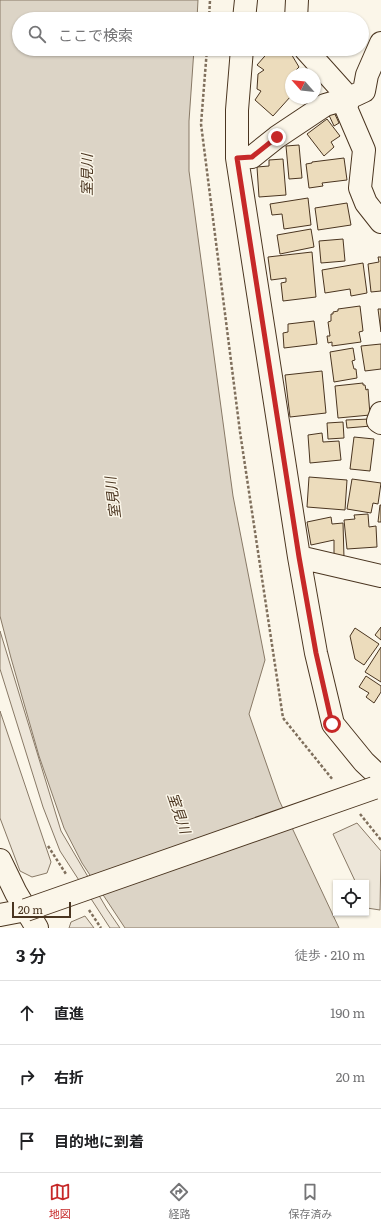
<!DOCTYPE html>
<html lang="ja">
<meta charset="utf-8">
<style>
:root{--surface:#fff;--page:#f6f6f6;--text:#202124;--muted:#757577;--line:#e0e0e0;--accent:#c62828}
body{margin:0;font-family:Literata,"Noto Sans JP",serif;background:var(--page);color:var(--text)}
.controls{position:absolute;right:12px;bottom:12px;display:grid;overflow:hidden;border-radius:0px;box-shadow:0 1px 3px #0004}
.controls button{width:36px;height:36px;display:grid;place-items:center;padding:0;border:0;border-bottom:1px solid var(--line);background:var(--surface);color:var(--text);font:20px sans-serif}
.compass{position:absolute;left:285px;top:68px;width:36px;height:36px;border-radius:50%;background:var(--surface);box-shadow:0 1px 3px #0004;rotate:297deg}
.scale{position:absolute;left:12px;bottom:10px;width:59px;box-sizing:border-box;padding-left:4px;border:2px solid #4a3520;border-top:0;font-size:11px;line-height:14px;white-space:nowrap;color:#4a3520;-webkit-text-stroke:3px #fbf6e9;paint-order:stroke}
.stop{position:absolute;width:12px;height:12px;margin:-9px;border:3px solid #c62828;border-radius:50%;background:#fff}
.stop.end{background:#c62828;border-color:#fff;box-shadow:0 1px 4px #0008}
.list{margin:0;padding:0;list-style:none}
h2{display:flex;justify-content:space-between;align-items:center;height:52px;margin:0;padding:0 16px;font-size:17px}
h2 small{font-size:13px;font-weight:400;color:var(--muted)}
.list li{display:grid;grid-template-columns:26px 1fr auto;gap:12px;align-items:center;box-sizing:border-box;height:64px;padding:0 16px;border-top:1px solid var(--line)}
.list b{display:block;font-size:15px;white-space:nowrap}
.list em{font-size:13px;font-style:normal;color:var(--muted)}
.icon{flex:none;width:22px;height:22px;fill:none;stroke:currentColor;stroke-width:2;stroke-linecap:round;stroke-linejoin:round}
.map{position:relative;flex:none;width:381px;height:928px;overflow:hidden}
.search{position:absolute;background:var(--surface);box-shadow:0 1px 3px #0004;left:12px;right:12px;top:12px;height:44px;display:flex;align-items:center;gap:10px;box-sizing:border-box;padding:0 14px;border-radius:22px;color:var(--muted);font-size:15px}
.sheet{height:244px;background:var(--surface)}
nav{display:flex;justify-content:space-around;align-items:center;box-sizing:border-box;height:56px;border-top:1px solid var(--line);background:var(--surface);font-size:11px;color:var(--muted)}
nav a{display:grid;justify-items:center;gap:2px}
nav .on{color:var(--accent)}
.map>svg:first-child{display:block}
</style>
<div class="map">
<svg width="381" height="928" viewBox="0 0 381 928">
<rect width="100%" height="100%" fill="#fbf6e9"/>
<path fill="#ede6d9" stroke="#887966" d="M0,631L61,831L107,909L120,928H110L60,851L43,807L0,669Z
M0,711L51,862L47,873L32,877L20,871L0,818Z
M357,823L381,851L380,910L367,908L366,883H356L333,834Z
M85,916L94,928H69L71,922Z"/>
<path fill="#dcd4c6" stroke="#887966" d="M0,0H198L197,19H19V49H194L189,121V171L233,496L265,660L249,714L279,800L339,928H125L82,863L64,828L39,756L11,658L0,616Z"/>
<path fill="#ecdcbc" stroke="#4a3520" d="M271,49H278L284,55H286L290,52L299,67L295,71V74H291V96L273,116L255,100L261,91L257,89L258,74L264,70L257,65Z
M333,110L339,123L334,126L328,113Z
M327,119L340,136L331,142L334,147L324,156L307,134Z
M299,145L302,178L289,179L286,146Z
M344,158L347,180L322,183L323,186L309,188L306,164L312,163V162Z
M283,159L286,195L259,197L257,167L269,166V160Z
M308,198L311,225L284,229L282,214L272,215L270,204Z
M347,203L351,225L318,230L315,208Z
M311,229L314,247L280,254L277,235Z
M343,239L345,261L321,263L319,241Z
M312,252L316,297L283,301L281,283L286,282V278L271,280L268,257Z
M378,257H381V291L371,292L368,264L379,262Z
M363,263L367,293L351,296L350,289L325,293L322,270Z
M360,306L363,331L359,332L361,342L332,346V342L328,343L327,336H330L328,322L331,321V314H333V312L338,311V309Z
M378,309H381V332Z
M314,321L317,344L284,348L283,333L288,332V324Z
M381,344V369L365,371L361,346Z
M353,348L355,360L352,361L354,369H356L357,378L334,382L330,352Z
M322,371L326,413L290,417L285,375Z
M363,383V385H365L366,390L368,389L370,415L338,418L335,386Z
M370,419L371,426L347,428L346,420Z
M343,422L344,438L328,439L327,423Z
M322,433L323,442L339,441L341,460L310,463L308,435Z
M354,437L374,439L370,471L350,469Z
M309,477L347,480L345,510L307,507Z
M352,479L381,483L378,504L373,503L371,513L347,509Z
M380,505H381V522H378Z
M368,514L369,527L376,526L377,547L347,549L344,520L355,519L354,515Z
M331,517L332,524L343,523L344,558L334,556V540L311,545L307,522Z
M381,627V640L375,635Z
M355,628L379,644L364,665L355,659L350,636Z
M381,647V682L365,672Z
M366,676L381,686V692L374,703L366,697L369,693L359,687Z"/>
<g fill="none" stroke-linecap="round" stroke-linejoin="round">
<defs>
<path id="minor" d="M244,19L246,0
M296,19L297,0
M242,49L237,110V158L299,557L316,653L333,724L364,762L381,778
M305,49L349,98
M349,98L346,108L364,150L360,188L366,203L381,222
M237,158L252,157L277,137L325,105L349,98L364,91L367,75L381,43
M381,413L378,421L381,423
M299,557L381,576
M0,860L16,893L37,928
M0,915L26,910"/>
</defs>
<use href="#minor" stroke="#4a3520" stroke-width="24"/>
<path stroke="#7f6f5c" stroke-width="2.5" stroke-dasharray="3 2" stroke-linecap="butt" d="M209,19L210,0
M207,49L201,124L240,432L283,718L333,780
M360,814L381,840
M48,846L66,874
M89,910L101,928"/>
<use href="#minor" stroke="#fbf6e9" stroke-width="22"/>
<defs>
<path id="minor-bridge" d="M26,910L374,788"/>
</defs>
<use href="#minor-bridge" stroke="#4a3520" stroke-width="24" stroke-linecap="butt"/>
<use href="#minor-bridge" stroke="#fbf6e9" stroke-width="22"/>
</g>
<g fill="none" stroke-linecap="round" stroke-linejoin="round">
<path stroke="#c62828" stroke-width="5" d="M277,137L252,157L237,158L299,557L316,653L332,724"/>
</g>
<g text-anchor="middle" dominant-baseline="central" stroke-width="3" stroke-linejoin="round" paint-order="stroke">
<g font-size="14" font-style="italic" fill="#4a3520" stroke="#fbf6e9">
<text transform="translate(86 175) rotate(-90)">室見川</text>
<text transform="translate(112 498) rotate(-97)">室見川</text>
<text transform="translate(180 813) rotate(71)">室見川</text>
</g>
</g>
</svg>
<div class="controls">
<button><svg class="icon" aria-label="locate" viewBox="0 0 24 24"><circle cx="12" cy="12" r="6"/><path d="M12 2v4M12 18v4M2 12h4M18 12h4"/></svg></button>
</div>
<svg class="compass" viewBox="-18 -18 36 36"><path d="M0-13l5 13h-10z" fill="#e53935"/><path d="M0 13l5-13h-10z" fill="#757577"/></svg>
<div class="scale">20 m</div>
<div class="stop" style="left:332px;top:724px"></div>
<div class="stop end" style="left:277px;top:137px"></div>
<div class="search"><svg class="icon" aria-label="search" viewBox="0 0 24 24"><circle cx="10" cy="10" r="6"/><path d="M15 15l6 6"/></svg>ここで検索</div>
</div>
<section class="sheet">
<h2>3 分<small>徒歩 · 210 m</small></h2>
<ul class="list">
<li><svg class="icon" aria-label="ahead" viewBox="0 0 24 24"><path d="M12 20V5M6 11l6-6 6 6"/></svg><div><b>直進</b></div><em>190 m</em></li>
<li><svg class="icon" aria-label="right" viewBox="0 0 24 24"><path d="M7 20v-9h11M14 6l5 5-5 5"/></svg><div><b>右折</b></div><em>20 m</em></li>
<li><svg class="icon" aria-label="arrive" viewBox="0 0 24 24"><path d="M6 21V4h12l-3 4 3 4H6"/></svg><div><b>目的地に到着</b></div></li>
</ul>
</section>
<nav>
<a class="on"><svg class="icon" aria-label="map" viewBox="0 0 24 24"><path d="M3 6l6-2 6 2 6-2v14l-6 2-6-2-6 2zM9 4v14M15 6v14"/></svg>地図</a>
<a><svg class="icon" aria-label="directions" viewBox="0 0 24 24"><path d="M12 3l9 9-9 9-9-9zM9 14v-3h6M13 9l2 2-2 2"/></svg>経路</a>
<a><svg class="icon" aria-label="saved" viewBox="0 0 24 24"><path d="M7 4h10v16l-5-4-5 4z"/></svg>保存済み</a>
</nav>
